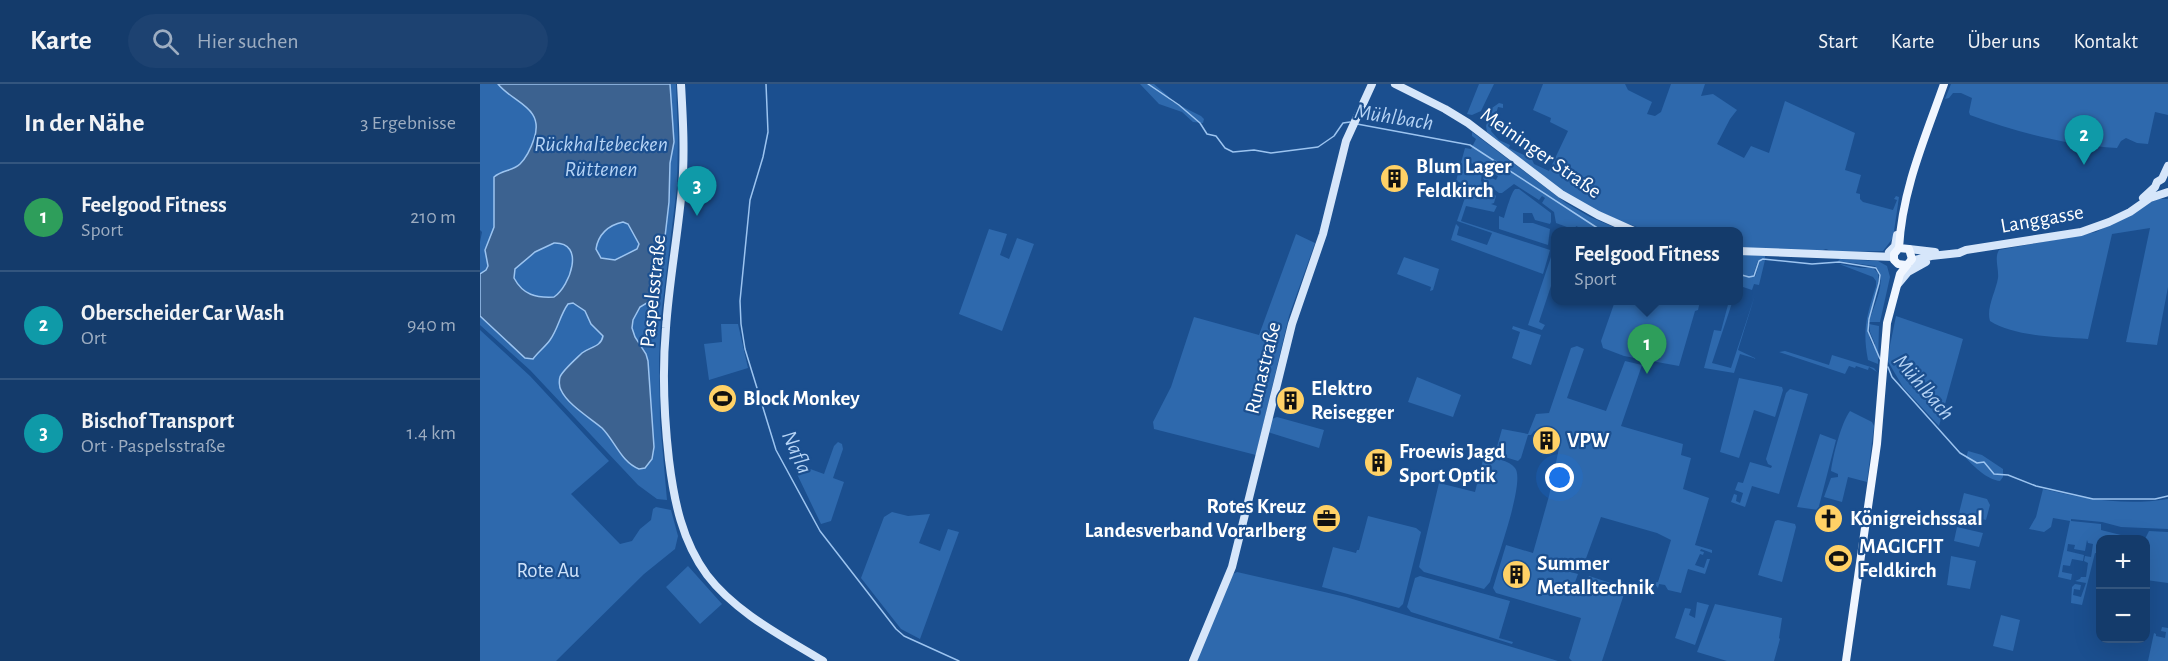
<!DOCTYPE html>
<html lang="de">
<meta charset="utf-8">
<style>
:root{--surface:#143b6b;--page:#1d4271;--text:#f1f3f6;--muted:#9dadc1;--line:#33557e;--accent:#ffd166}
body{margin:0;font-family:"Alegreya Sans",sans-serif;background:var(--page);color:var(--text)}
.controls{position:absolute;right:18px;bottom:18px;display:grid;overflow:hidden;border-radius:12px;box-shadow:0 6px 24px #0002}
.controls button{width:54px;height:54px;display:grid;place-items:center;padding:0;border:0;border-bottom:2px solid var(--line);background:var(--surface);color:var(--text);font:30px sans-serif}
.you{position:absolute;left:1080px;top:394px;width:21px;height:21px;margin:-15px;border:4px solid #fff;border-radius:50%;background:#1a73e8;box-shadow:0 0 0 9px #1a73e833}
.badge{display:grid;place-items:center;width:39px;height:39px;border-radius:50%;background:var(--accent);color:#fff;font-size:20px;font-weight:700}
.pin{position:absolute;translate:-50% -50px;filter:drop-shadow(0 2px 3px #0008)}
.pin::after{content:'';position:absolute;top:32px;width:21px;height:18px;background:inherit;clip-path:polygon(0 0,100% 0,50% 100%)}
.popup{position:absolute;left:1071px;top:143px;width:192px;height:78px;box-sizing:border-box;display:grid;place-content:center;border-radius:12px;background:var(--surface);filter:drop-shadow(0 2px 4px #0005);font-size:20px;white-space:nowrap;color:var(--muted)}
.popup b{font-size:22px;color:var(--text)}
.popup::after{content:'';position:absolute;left:50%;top:100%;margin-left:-12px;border:12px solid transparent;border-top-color:var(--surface)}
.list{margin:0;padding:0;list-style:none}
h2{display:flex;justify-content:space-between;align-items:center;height:78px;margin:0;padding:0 24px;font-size:26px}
h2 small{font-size:20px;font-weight:400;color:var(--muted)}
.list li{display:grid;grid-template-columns:39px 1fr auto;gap:18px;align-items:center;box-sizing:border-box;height:108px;padding:0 24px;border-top:2px solid var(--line)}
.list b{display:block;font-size:22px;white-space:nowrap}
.list p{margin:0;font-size:20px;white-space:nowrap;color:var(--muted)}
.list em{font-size:20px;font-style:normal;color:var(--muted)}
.icon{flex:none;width:33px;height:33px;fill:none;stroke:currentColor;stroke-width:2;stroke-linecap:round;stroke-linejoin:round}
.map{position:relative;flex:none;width:1688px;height:577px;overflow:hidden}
header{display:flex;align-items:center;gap:36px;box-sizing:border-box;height:84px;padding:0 30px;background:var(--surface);border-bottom:2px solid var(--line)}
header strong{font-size:28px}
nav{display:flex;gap:33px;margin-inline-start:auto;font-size:21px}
.search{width:420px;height:54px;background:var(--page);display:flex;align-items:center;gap:15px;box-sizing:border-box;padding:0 21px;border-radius:33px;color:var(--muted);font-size:22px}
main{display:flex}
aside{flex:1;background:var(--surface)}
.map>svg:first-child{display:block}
</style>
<header>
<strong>Karte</strong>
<div class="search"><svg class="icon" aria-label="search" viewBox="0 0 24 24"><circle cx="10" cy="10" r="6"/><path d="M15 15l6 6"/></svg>Hier suchen</div>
<nav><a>Start</a><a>Karte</a><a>Über uns</a><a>Kontakt</a></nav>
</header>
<main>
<aside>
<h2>In der Nähe<small>3 Ergebnisse</small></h2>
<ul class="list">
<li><span class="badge" style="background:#2e9e5b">1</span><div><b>Feelgood Fitness</b><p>Sport</p></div><em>210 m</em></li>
<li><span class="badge" style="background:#0f9aa8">2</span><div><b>Oberscheider Car Wash</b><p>Ort</p></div><em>940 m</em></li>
<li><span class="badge" style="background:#0f9aa8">3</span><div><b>Bischof Transport</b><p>Ort · Paspelsstraße</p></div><em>1.4 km</em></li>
</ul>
</aside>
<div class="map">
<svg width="1688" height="577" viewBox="0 0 1688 577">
<rect width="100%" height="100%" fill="#1b4f8f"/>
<path fill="#2e69ad" d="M0,0H196L198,52L197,102L181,233L179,275L180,337L187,416L177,415L158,401L50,286L0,241V158L2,148L0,146Z
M660,0H674L688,12L691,17L721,32L724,35L723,39L713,38L702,28L679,20Z
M999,0H1014L1001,27L992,31L987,30Z
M1063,0H1145L1148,6L1172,18L1167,30L1175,32L1181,28L1191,0H1225L1221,12L1233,10L1257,26L1250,35L1237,60L1264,74L1271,62L1289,69L1305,17L1375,49L1365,86L1381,91L1376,109L1380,110V115L1383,118L1413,126L1417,116L1414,115L1416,112L1419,113L1413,154L1403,167L1354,168L1346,165L1340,167L1259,164L1258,148L1168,147L1140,137L1110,123L1077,104L1007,48L1006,42L1012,24L1019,19L1023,20V24L1018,23L1011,47L1019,56L1030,61L1029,64L1048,73L1050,71L1054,80L1069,87L1088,47L1070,38L1071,34L1053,26Z
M1471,0H1688V31L1675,28L1668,60L1657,59L1646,54L1641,57L1637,64C1585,61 1539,49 1490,31L1489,28L1492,14L1481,9H1473L1469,14L1465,15Z
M992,48L1086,119L1110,133L1143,147H1105V146L1096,142L1095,146L1076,139L1074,128L1062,119L1065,114L1062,112L1059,116L1034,100L1022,109H1019L1006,99L1003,94L1006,91L1016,96L1018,92L991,79L988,84L993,89L998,86L1002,87L1001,97L1016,112L1014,119L1011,120L1017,122L1014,128L986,122L981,137L1070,166L1063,190L971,156L976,140L979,143L977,151L1007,161L1012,149L977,137L989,102L976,97L985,64L991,65L996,55L992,52Z
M1035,105H1039L1071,129V138L1070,140L1055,136L1052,129H1043V139H1053L1070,145L1068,161L1019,145V132L1024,134C1026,127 1031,109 1035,105Z
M1676,115H1688V203L1677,261L1646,258L1670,144L1632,150L1608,255C1579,253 1535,253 1510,237C1506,224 1516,207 1518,194C1519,184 1514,174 1519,166L1616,148Z
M509,145L527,150L520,171L529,175L537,154L554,160L522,247L479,230Z
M816,150L835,159L809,232L776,371L674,345L673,338L691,303L714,233L779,251Z
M1073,167L1075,168V190L1059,238L1065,241L1062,246L1048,241Z
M1258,169L1285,171V174L1278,177L1273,191L1275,193L1280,177L1285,176L1279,201L1274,200L1272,206L1263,203L1259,204Z
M924,173L959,185L953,206L950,207L951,203L917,190Z
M1360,175L1398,177L1407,182L1410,193L1400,238H1389C1393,222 1409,195 1395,182L1358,177Z
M1359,180L1381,184H1393L1398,189C1402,215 1377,237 1394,263L1395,260L1390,248L1389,240L1399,242L1398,280L1388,276C1382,245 1387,231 1396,202V197L1393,193Z
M1275,211L1258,266L1277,275L1260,270L1254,289L1224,284L1234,246L1241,247L1249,217L1253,216L1232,279L1251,284Z
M1135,217H1220L1218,226L1215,227L1199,282L1144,272L1123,264L1121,257Z
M1416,232L1483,255L1459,342L1423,303L1407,276Z
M241,240H258L268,284L229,296L224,260L242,258Z
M1033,242L1061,251L1051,281L1032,274L1040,248L1032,245Z
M0,246L50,292L129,377L91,410L140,460L152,457L160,445L171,436L173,425L176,423L191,426L198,452L195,465L164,490L76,577H0Z
M1097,262L1104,265L1087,314L1126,327L1145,277L1162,281L1141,342L1203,360L1201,371L1211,374L1203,405L1229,414L1215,461L1232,466V469L1221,465L1220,467L1224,468L1223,471L1220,470L1215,481L1224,484L1227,475H1230L1225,490L1208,485L1201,509L1188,506L1185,501L1179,500L1178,504L1174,499L1178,498L1191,456L1177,449L1121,433L1104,480L1091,476L1087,487L1098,490L1094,501L1104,505L1109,492L1146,504L1122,577H1092L1089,574L1101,534L1016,509L1013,504L1026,461L1053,469L1069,412L1079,364L1074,362L1077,351L1059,345L1058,348L1054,347L1051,351H1048L1041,374L1038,377L1015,370L1022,345L1048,350L1056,330L1069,329L1091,264Z
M1305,267L1349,281L1352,271L1394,284L1397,288L1389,283L1388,286L1376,282L1375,284L1369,282L1365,290L1299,268Z
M937,293L981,311L973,333L928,318Z
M1259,294L1302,303L1303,306L1295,333L1274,326L1259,374L1240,368Z
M1310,305L1328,310L1299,410L1272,402L1265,423L1251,418L1254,410L1257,411L1256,417L1260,419L1263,409L1255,406L1258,398L1263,399L1270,378L1291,384L1292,382L1288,380L1286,375L1306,309Z
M1370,327L1392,338L1394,342L1387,398L1368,393L1362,418L1344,413L1351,394L1358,393V390L1351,387C1353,372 1361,339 1370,327Z
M797,333L844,346L839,364L788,348L792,335Z
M1340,350L1356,356L1338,426L1317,423Z
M358,358L362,360L363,365L353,394L364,398L351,437L341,440L316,388V384L322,382L344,390L354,362Z
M1488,367L1502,371L1523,385V393L1520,397C1508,396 1494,383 1486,374Z
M1004,372C1014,374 1029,376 1035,384C1046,397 1015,480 1010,498L1004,505L944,488L939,483L959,399L995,408Z
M1563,405C1606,415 1644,422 1688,415V445L1641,443L1622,438L1591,435V437L1621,440V446L1641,451L1640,455L1624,453L1620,456V470L1615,469L1602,521L1591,519L1592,503L1595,500L1601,501L1600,506L1594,505L1593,511L1601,513L1606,499L1595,497L1600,495L1601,493H1606L1608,479L1604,477L1605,472L1611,473L1613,460L1608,459L1607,456L1605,467L1594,465L1595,461L1588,460L1587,467L1604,471L1603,477L1592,475L1590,482L1583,481L1582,488L1592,490L1591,496L1578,493L1590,437L1573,434L1571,443L1564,448L1549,445L1556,433Z
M1484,409L1507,415L1510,421L1506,436L1479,429Z
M412,428L428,432L450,430L439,459L460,467L468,445L479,448L440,555L421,545L381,494L404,433Z
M888,432L936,444L941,448L923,520L919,524L842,503L853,463L876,469L877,466H879Z
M1298,436L1315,440L1316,443L1302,498L1278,491L1295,437Z
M1477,443L1503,449L1499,463L1474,457Z
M1669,447L1688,448V499L1666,496L1665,455Z
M1471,472L1496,477L1490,505L1467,501Z
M208,482L242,520L220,540L186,503Z
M757,488L866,513L1078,577H715L753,490Z
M940,492L1030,517L1019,554L1033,558L1032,560L931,528L927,523L935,494Z
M1217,518L1229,521L1215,561L1195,554L1205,524L1211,525L1209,531L1215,534Z
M1235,520L1302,534L1299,554L1300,555L1294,577H1247L1217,568Z
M1521,531L1540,536L1533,567L1513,562Z
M1682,543L1688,544V577H1668L1674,549L1676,550V552L1685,554L1686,548L1681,547Z"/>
<path fill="#3c6290" stroke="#9cc4f0" stroke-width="1.5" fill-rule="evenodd" d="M18,0H190L194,58L190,79L189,118L179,205L177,213L160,223L153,236L152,244L155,253L166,270L168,277L174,363L172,375L165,384L159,385C141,378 135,357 122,344C110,334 87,320 81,306C79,303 79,296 80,293C82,287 98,273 102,269C110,263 121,263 123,252L111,240L105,227L93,219L88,220C80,231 78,245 70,256C65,263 58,268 53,275L45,274L0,232V190L6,186L8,182L5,166L14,143V93C22,86 33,87 40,80C46,74 51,64 54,55C65,23 33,19 18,0ZM143,138L148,140L159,160L157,165L135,176L121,174L116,165C118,151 128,141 143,138ZM74,159C106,158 90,202 74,213C56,214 43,211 34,194L35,185L55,168Z"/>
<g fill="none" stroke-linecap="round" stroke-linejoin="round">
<path stroke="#9cc4f0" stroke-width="1.5" d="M286,0L288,48L283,73L270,116L260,217L261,240L265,265L296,366L340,447L416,545L424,552L479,577
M668,0L699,21L720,39L727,50L736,52L745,64L753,68L774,66L791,69L838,63L854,52L863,39L870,38
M877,40L990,61L1119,145L1128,148
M1258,190L1269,193L1274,192L1279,177L1283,175L1332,180L1359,178L1396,184L1400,191L1399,199L1389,235L1388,247L1400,275
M1408,283L1412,293L1480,369L1497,379L1504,378L1514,390L1528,391L1556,402L1613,415H1675L1688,412"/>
<path stroke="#d6e6fa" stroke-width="8" d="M201,0C203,35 205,70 202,104C198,151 189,198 186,244C182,288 184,332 189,376C194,417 202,457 227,491C256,529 304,553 343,577
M915,0L965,25L988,39L1081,110L1118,131L1156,148
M1663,114L1675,103L1677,98L1682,95L1688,82
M1429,165L1455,168
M1258,167L1414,173
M1409,168L1415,162L1417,151
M1431,177L1451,172L1479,169L1486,166L1601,148L1629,138L1650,128L1670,114L1688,108
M1418,200L1428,188L1446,178
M713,577L752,483L812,240L843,150L866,57L892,0"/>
<path stroke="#f0f6ff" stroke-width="8" d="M1419,164C1422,106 1445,54 1464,0
M1366,577L1397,360L1407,239L1420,190L1432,175L1429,165L1419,164L1414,170V176L1418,180L1426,181"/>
</g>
<defs>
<symbol id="building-disc" viewBox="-11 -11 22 22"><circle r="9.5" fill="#ffd166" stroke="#1b4f8f"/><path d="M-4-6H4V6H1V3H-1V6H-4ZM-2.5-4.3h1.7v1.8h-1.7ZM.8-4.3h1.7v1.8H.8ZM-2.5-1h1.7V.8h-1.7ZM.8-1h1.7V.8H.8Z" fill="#111"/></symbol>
<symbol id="stadium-disc" viewBox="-11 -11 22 22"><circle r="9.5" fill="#ffd166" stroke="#1b4f8f"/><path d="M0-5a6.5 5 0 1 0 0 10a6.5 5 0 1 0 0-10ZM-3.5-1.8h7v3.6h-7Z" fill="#111"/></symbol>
<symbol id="office-disc" viewBox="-11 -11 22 22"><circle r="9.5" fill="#ffd166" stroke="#1b4f8f"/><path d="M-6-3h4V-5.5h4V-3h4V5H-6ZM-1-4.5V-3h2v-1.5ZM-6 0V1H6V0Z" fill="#111"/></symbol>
<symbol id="church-disc" viewBox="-11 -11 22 22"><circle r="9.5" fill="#ffd166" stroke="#1b4f8f"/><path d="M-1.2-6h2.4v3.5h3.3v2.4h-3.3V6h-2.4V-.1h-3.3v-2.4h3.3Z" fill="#111"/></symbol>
</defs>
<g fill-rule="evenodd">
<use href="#building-disc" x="898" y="78" width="33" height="33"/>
<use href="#stadium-disc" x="226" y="298" width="33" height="33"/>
<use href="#building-disc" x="794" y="300" width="33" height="33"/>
<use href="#building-disc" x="1050" y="340" width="33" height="33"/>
<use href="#building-disc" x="882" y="362" width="33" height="33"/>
<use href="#office-disc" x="830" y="418" width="33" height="33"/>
<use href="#church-disc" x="1332" y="418" width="33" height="33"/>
<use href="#stadium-disc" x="1342" y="458" width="33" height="33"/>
<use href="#building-disc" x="1020" y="474" width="33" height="33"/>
</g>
<g text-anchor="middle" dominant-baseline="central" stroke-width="4.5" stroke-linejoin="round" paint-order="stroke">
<g font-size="21" fill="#fff" stroke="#1b4f8f">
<text transform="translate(1061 69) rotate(35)">Meininger Straße</text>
<text transform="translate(1562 135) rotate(-10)">Langgasse</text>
<text transform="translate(173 207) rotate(-84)">Paspelsstraße</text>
<text transform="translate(783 284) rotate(-76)">Runastraße</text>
</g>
<g font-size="21" font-weight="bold" fill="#fff" stroke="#1b4f8f" text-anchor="start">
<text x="936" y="82">Blum Lager<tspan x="936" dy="24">Feldkirch</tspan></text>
<text x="831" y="304">Elektro<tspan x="831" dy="24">Reisegger</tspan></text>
<text x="263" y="314">Block Monkey</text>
<text x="1087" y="356">VPW</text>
<text x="919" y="367">Froewis Jagd<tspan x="919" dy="24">Sport Optik</tspan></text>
<text x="826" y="422" text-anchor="end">Rotes Kreuz<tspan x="826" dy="24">Landesverband Vorarlberg</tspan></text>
<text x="1370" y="434">Königreichssaal</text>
<text x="1379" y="462">MAGICFIT<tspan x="1379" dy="24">Feldkirch</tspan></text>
<text x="1057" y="479">Summer<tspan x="1057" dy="24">Metalltechnik</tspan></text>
</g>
<g font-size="21" fill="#cfe3fa" stroke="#1b4f8f">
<text x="68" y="486">Rote Au</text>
</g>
<g font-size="22" font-style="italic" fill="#b5d3f5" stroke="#1b4f8f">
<text transform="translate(914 33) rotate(9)">Mühlbach</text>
<text x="121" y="60">Rückhaltebecken<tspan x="121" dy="25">Rüttenen</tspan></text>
<text transform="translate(1444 303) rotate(49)">Mühlbach</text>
<text transform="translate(317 368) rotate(66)">Nafla</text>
</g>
</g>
</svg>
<div class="controls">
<button>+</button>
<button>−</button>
</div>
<div class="you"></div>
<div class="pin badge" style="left:1167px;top:290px;background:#2e9e5b">1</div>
<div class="popup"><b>Feelgood Fitness</b>Sport</div>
<div class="pin badge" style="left:1604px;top:81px;background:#0f9aa8">2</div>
<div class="pin badge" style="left:217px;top:132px;background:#0f9aa8">3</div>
</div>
</main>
